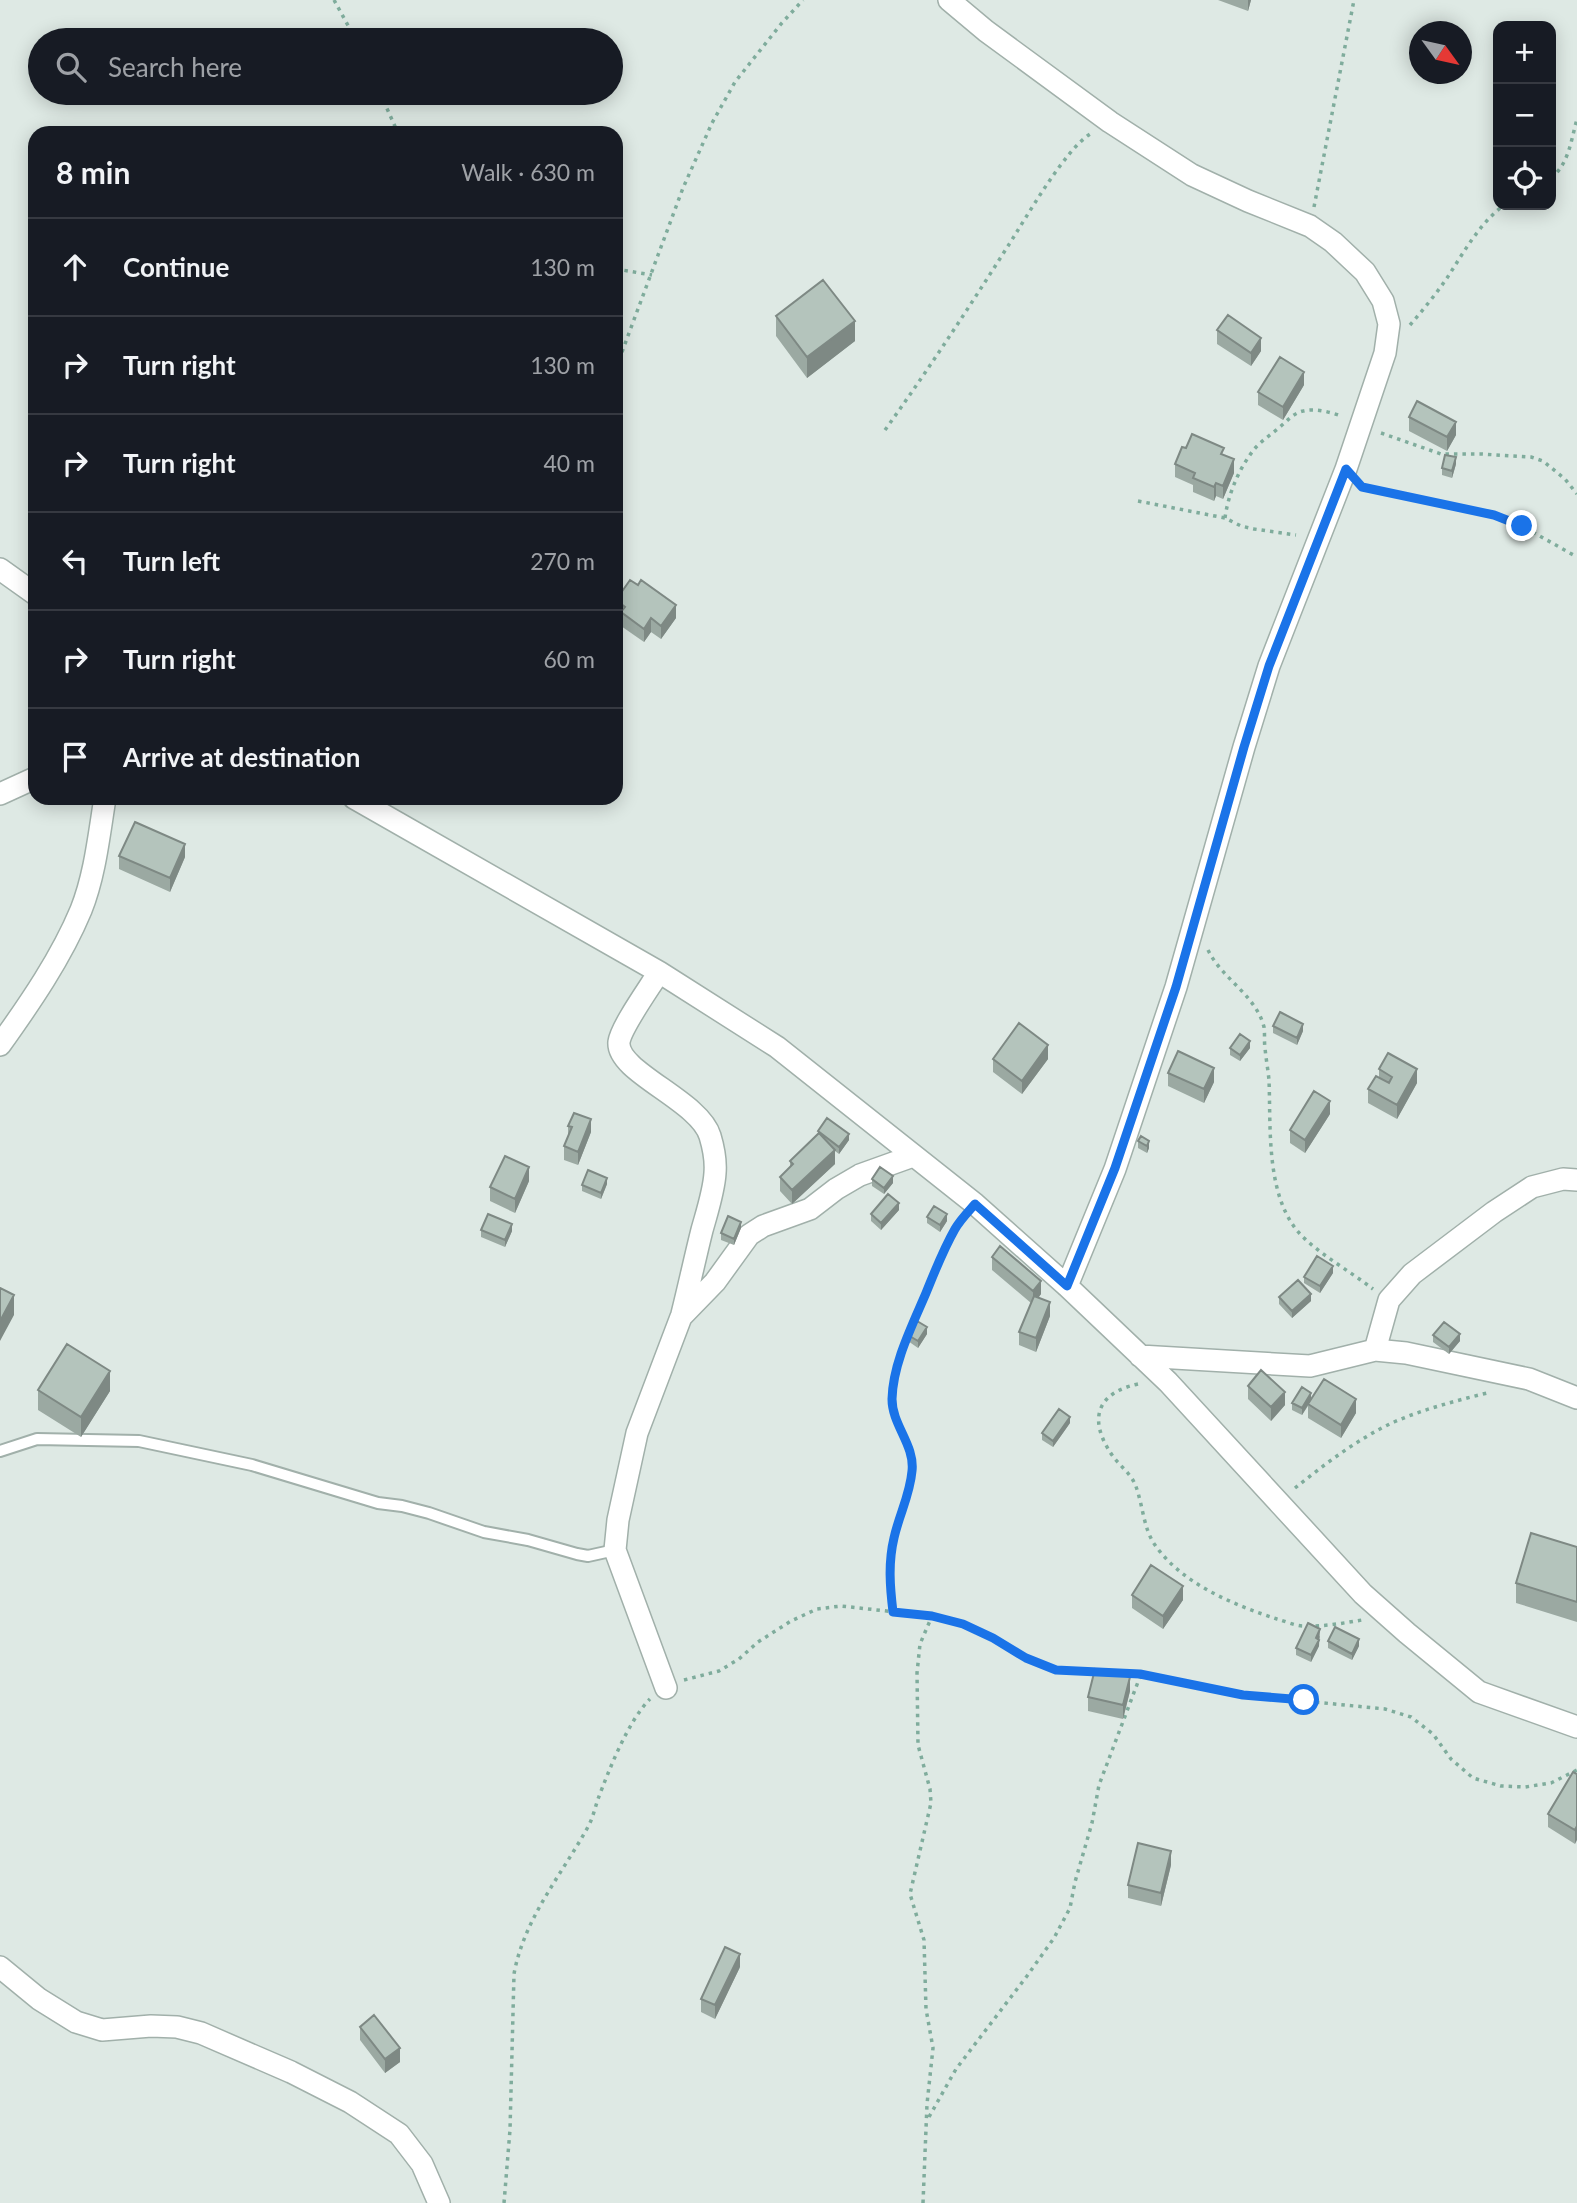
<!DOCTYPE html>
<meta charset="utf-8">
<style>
:root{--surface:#171b24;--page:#242831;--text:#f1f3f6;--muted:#9ea1a6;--line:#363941}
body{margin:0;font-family:Lato,sans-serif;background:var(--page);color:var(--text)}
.controls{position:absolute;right:21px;top:21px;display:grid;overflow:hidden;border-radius:14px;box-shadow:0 4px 18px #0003}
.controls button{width:63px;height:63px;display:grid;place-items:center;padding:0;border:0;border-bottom:2px solid var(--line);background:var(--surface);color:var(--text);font:35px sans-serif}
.compass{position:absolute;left:1409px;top:21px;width:63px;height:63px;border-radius:50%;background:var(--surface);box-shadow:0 4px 18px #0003;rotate:123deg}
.stop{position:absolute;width:21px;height:21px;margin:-16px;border:5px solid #1a73e8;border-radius:50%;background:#fff}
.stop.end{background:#1a73e8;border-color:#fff;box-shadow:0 2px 7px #0008}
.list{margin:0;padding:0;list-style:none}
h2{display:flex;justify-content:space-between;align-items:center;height:91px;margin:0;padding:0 28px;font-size:30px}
h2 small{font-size:23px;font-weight:400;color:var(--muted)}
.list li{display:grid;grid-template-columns:46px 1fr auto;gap:21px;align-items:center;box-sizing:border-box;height:98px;padding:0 28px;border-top:2px solid var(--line)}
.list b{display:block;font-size:26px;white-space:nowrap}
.list em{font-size:23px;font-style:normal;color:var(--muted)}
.icon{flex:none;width:38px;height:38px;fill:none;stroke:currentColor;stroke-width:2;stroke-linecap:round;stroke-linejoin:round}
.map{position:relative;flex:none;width:1577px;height:2203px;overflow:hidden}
.search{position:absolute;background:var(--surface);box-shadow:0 4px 18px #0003;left:28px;top:28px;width:595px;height:77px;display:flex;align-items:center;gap:18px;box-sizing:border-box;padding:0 24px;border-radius:38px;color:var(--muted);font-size:26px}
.panel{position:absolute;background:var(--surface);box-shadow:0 4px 18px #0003;left:28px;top:126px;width:595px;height:679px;border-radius:21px}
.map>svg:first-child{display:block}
</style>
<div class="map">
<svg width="1577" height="2203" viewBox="0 0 1577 2203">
<rect width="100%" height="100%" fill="#dee9e4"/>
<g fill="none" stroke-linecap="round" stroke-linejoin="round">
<defs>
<path id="service" d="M0,1451L37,1439L139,1441L252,1465L378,1503L402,1506L429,1513L484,1532L528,1540L577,1554L588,1556L615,1550"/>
<path id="minor" d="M949,0L986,31L1110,122L1192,175L1248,201L1310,226L1333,242L1365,272L1383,301L1389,324L1385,353L1346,469L1269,666L1244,747L1176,987L1115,1169L1067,1286
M0,569L35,594
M0,794L35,778
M354,798L659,972L777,1047L975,1204L1067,1286L1168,1382L1363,1594L1407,1633L1479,1692L1577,1727
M659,972C650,987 621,1027 619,1042C616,1072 699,1100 710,1136C713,1146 716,1161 715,1173C714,1191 707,1212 702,1230C695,1258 689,1286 682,1314
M0,1045C30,1003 61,958 81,910C95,875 99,835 105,798
M1375,1350L1389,1300L1412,1274L1494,1212L1532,1187L1563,1179L1577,1180
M1140,1356L1310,1366L1375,1350L1406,1353L1529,1379L1577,1398
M666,1688L615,1550L618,1520L637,1433L681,1317L715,1282L749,1235L763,1226L810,1209L836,1189L860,1175L913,1156
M0,1967L39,1999L76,2022L102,2030L151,2026L177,2027L201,2033L291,2072L350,2102L399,2134L422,2164L439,2203"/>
</defs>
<use href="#service" stroke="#a1b0aa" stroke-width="14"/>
<use href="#minor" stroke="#a1b0aa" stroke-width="24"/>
<path stroke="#7fac9c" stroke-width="3.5" stroke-dasharray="3.5 5" stroke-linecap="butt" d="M334,0L356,40
M380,93L398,133
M1551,178C1569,164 1571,140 1577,119
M1314,207L1354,0
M616,269L652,275
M1410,325C1423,310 1436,294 1447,278C1464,252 1479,224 1504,205
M616,368L683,188L712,123L735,82L781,24L803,0
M885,430C928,370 968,309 1008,246C1026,218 1064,151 1090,134
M1381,433L1441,454H1481L1531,457L1543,461L1565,479L1577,494
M1361,486L1494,515L1522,526L1577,557
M1138,501L1225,518L1241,526L1254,529L1296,535
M1225,518C1228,495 1238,471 1252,452C1259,442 1271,435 1281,426C1288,420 1294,413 1303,411C1315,408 1330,412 1341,416
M1208,950C1222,979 1256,995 1264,1027C1265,1034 1264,1041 1265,1048C1266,1059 1268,1070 1269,1080C1271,1130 1265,1201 1304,1238C1324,1257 1351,1272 1373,1289
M1138,1384C1096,1393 1088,1420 1112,1455C1119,1465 1130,1473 1135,1484C1143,1504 1143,1528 1155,1545C1182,1584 1234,1605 1277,1619C1285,1621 1295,1626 1303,1626C1322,1627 1344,1623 1362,1620
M1295,1488C1325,1464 1359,1438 1394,1422C1424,1409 1455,1401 1487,1393
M893,1612C890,1587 888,1563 894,1537C900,1515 911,1494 912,1470C914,1447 895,1427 893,1404C889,1370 941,1247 962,1219
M1106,1672L1141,1674L1243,1695L1385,1709L1411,1717L1433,1734L1451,1759L1473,1778L1501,1786L1525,1787L1551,1783L1577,1770
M684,1680L719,1671L739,1659L758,1642L791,1621L817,1609L841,1606L932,1616L963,1624L993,1638L1025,1658L1056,1670L1098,1672
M929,2117L956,2069L1027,1976L1054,1938L1070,1908L1075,1882L1092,1823L1099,1785L1141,1674
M504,2203L510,2130L514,1974C524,1918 563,1873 589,1825C593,1817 595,1808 598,1799C609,1770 628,1721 650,1699
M923,2203L927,2104L933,2048L926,2009L924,1940L910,1894L931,1803L930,1789L918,1745L917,1673L920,1644L932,1616"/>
<use href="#service" stroke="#fff" stroke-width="10"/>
<use href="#minor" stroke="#fff" stroke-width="21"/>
</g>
<path fill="#9ba9a2" d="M1218,0H1251L1248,11Z
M776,316L855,341L807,378L776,336Z
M1217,330L1261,351L1251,366L1217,344Z
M1304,385L1283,420L1258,405V392Z
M1409,417L1456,435L1447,451L1409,431Z
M1186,448L1224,455L1234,473L1223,499L1216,496L1214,501L1193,492V485L1175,477V464Z
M1456,464L1452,478L1442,475V468Z
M616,600L676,618L661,639L651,632L644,642L621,626V618L616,614Z
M119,856L185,857L170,892L119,869Z
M1273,1026L1303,1031L1297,1045L1273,1033Z
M1230,1048H1250L1240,1061L1230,1055Z
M993,1059H1048L1022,1094L993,1072Z
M1379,1069L1417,1083L1397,1119L1368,1103V1089L1379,1077Z
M1168,1073L1214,1082L1204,1103L1168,1086Z
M1330,1114L1305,1153L1290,1143V1130Z
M568,1126L591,1132L578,1165L564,1160V1146L568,1136Z
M818,1131L849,1140L839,1154L835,1151V1164L792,1204L780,1191V1177L790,1167V1161L818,1135Z
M1138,1141L1149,1148L1147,1153L1138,1148Z
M872,1179L893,1183L884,1194L872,1186Z
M529,1181L515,1213L490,1201V1187Z
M607,1184L601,1199L582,1191V1185Z
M899,1210L881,1230L871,1221V1214Z
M927,1217L947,1221L940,1232L927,1223Z
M741,1228L734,1245L721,1240V1233Z
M481,1230L512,1231L505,1247L481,1237Z
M992,1257L1041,1294L1038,1298L1050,1316L1036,1352L1019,1345V1332L1031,1303L992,1270Z
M1333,1273L1320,1293L1304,1283V1277Z
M1279,1297L1311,1301L1292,1318L1279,1304Z
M927,1334L918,1348L908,1341V1335Z
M1433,1335L1460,1341L1449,1354L1433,1342Z
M1248,1386L1285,1405L1271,1421L1248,1399Z
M38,1390L110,1391L81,1437L38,1410Z
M1311,1399L1356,1413L1341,1438L1308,1418V1406L1302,1415L1292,1410V1403Z
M1070,1423L1053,1447L1042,1440V1433Z
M1577,1547V1622L1516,1603V1583Z
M1132,1595L1183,1600L1163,1629L1132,1608Z
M1320,1636L1319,1640V1646L1311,1662L1296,1655V1648Z
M1328,1641L1359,1646L1352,1660L1328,1648Z
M1130,1691L1123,1719L1088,1711V1697Z
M1577,1774L1575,1844L1548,1827V1814Z
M1171,1865L1161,1906L1128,1898V1885Z
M740,1967L715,2019L701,2012V1999Z
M360,2027L400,2062L385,2073L360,2040Z"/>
<path fill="#7e8984" d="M1248,0H1251L1248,11Z
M855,321V341L807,378V357Z
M1261,338V351L1251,366V353Z
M1304,372V385L1283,420V407Z
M1456,422V435L1447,451V437Z
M1456,457V464L1452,478V471Z
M1234,459V473L1223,499V486Z
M1216,483V496L1214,501V487Z
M676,605V618L661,639V626Z
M651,618V632L644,642V629Z
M185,844V857L170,892V878Z
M1303,1024V1031L1297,1045V1038Z
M1250,1041V1048L1240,1061V1055Z
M1048,1045V1059L1022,1094V1081Z
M1214,1068V1082L1204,1103V1089Z
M1417,1069V1083L1397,1119V1105Z
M1330,1101V1114L1305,1153V1140Z
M591,1119V1132L578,1165V1152Z
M849,1134V1140L839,1154V1147Z
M1149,1141V1148L1147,1153V1146Z
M835,1150V1164L792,1204V1190Z
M529,1167V1181L515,1213V1199Z
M893,1176V1183L884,1194V1188Z
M607,1178V1184L601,1199V1193Z
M899,1203V1210L881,1230V1223Z
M947,1214V1221L940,1232V1225Z
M741,1222V1228L734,1245V1239Z
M512,1224V1231L505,1247V1240Z
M1333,1266V1273L1320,1293V1286Z
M1041,1281V1294L1033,1305V1291Z
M1311,1294V1301L1292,1318V1311Z
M14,1295V1315L0,1341V1321Z
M1050,1302V1316L1036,1352V1338Z
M927,1327V1334L918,1348V1341Z
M1460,1334V1341L1449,1354V1347Z
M110,1371V1391L81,1437V1417Z
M1285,1392V1405L1271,1421V1407Z
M1311,1393V1400L1302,1415V1408Z
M1356,1399V1413L1341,1438V1425Z
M1070,1417V1423L1053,1447V1441Z
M1183,1586V1600L1163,1629V1616Z
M1320,1629L1319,1646L1311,1662V1655L1316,1638Z
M1359,1639V1646L1352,1660V1654Z
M1130,1677V1691L1123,1719V1705Z
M1577,1826V1840L1575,1844V1830Z
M1171,1851V1865L1161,1906V1893Z
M740,1954V1967L715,2019V2005Z
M400,2048V2062L385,2073V2059Z"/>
<path fill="#b4c4bc" stroke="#7e8984" stroke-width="2" d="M823,280L855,321L807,357L776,316Z
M1228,315L1261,338L1251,353L1217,330Z
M1280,357L1304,372L1283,407L1258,392Z
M1417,401L1456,422L1447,437L1409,417Z
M1192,434L1224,448L1221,454L1234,459L1223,486L1216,483L1214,487L1193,478L1195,473L1175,464L1182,447L1186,448Z
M1445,455L1456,457L1452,471L1442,468Z
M630,580L638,585L641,580L676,605L661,626L651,618L644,629L621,612L625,607L616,600Z
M135,822L185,844L170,878L119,856Z
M1280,1012L1303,1024L1297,1038L1273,1026Z
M1019,1023L1048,1045L1022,1081L993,1059Z
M1240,1034L1250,1041L1240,1055L1230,1048Z
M1178,1051L1214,1068L1204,1089L1168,1073Z
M1388,1053L1417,1069L1397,1105L1368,1089L1376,1076L1389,1083L1392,1077L1379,1069Z
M1314,1091L1330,1101L1305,1140L1290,1130Z
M574,1113L591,1119L578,1152L564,1146L572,1127L568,1126Z
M827,1118L849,1134L839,1147L818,1131Z
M819,1133L835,1150L792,1190L780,1177L793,1164L790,1161Z
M1141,1136L1149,1141L1147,1146L1138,1141Z
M505,1156L529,1167L515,1199L490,1187Z
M880,1167L893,1176L884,1188L872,1179Z
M588,1170L607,1178L601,1193L582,1185Z
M888,1194L899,1203L881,1223L871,1214Z
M934,1206L947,1214L940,1225L927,1217Z
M488,1214L512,1224L505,1240L481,1230Z
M728,1216L741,1222L734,1239L721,1233Z
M1000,1246L1041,1281L1033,1291L992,1257Z
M1317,1256L1333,1266L1320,1286L1304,1277Z
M1298,1280L1311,1294L1292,1311L1279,1297Z
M0,1288L14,1295L0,1321Z
M1034,1296L1050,1302L1036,1338L1019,1332Z
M917,1321L927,1327L918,1341L908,1335Z
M1444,1322L1460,1334L1449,1347L1433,1335Z
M67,1344L110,1371L81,1417L38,1390Z
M1261,1370L1285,1392L1271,1407L1248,1386Z
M1324,1379L1356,1399L1341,1425L1308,1404Z
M1302,1387L1311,1393L1302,1408L1292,1403Z
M1059,1409L1070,1417L1053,1441L1042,1433Z
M1531,1533L1577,1547V1602L1516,1583Z
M1151,1565L1183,1586L1163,1616L1132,1595Z
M1308,1623L1320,1629L1316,1638L1319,1640L1311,1655L1296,1648Z
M1335,1627L1359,1639L1352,1654L1328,1641Z
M1095,1669L1130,1677L1123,1705L1088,1697Z
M1573,1772L1577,1774V1826L1575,1830L1548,1814Z
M1138,1843L1171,1851L1161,1893L1128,1885Z
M725,1947L740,1954L715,2005L701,1999Z
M374,2015L400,2048L385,2059L360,2027Z"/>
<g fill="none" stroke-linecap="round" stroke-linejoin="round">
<path stroke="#1a73e8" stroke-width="9" d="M1304,1700L1243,1695L1140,1674L1056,1670L1026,1658L993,1638L963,1624L932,1616L893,1612C890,1587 888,1563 894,1538C899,1515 910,1495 912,1471C915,1445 892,1425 892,1399C893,1363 912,1326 926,1293C935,1271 943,1250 955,1229C960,1220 968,1212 975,1204L1067,1286L1115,1168L1176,987L1244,747L1269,666L1346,469L1362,487L1494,515L1522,526"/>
</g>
</svg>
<div class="controls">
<button>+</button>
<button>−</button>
<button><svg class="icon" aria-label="locate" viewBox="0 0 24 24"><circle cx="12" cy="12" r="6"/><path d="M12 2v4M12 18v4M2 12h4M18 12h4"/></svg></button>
</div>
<svg class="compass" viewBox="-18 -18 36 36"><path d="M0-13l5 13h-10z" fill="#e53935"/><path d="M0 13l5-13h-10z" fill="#9ea1a6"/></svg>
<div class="stop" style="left:1304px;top:1700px"></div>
<div class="stop end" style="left:1522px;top:526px"></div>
<div class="search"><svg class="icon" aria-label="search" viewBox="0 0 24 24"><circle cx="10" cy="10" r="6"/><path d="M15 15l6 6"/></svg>Search here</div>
<section class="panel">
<h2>8 min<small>Walk · 630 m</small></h2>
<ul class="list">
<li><svg class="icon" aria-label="ahead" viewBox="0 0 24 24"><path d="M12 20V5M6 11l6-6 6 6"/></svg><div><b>Continue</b></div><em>130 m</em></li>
<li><svg class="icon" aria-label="right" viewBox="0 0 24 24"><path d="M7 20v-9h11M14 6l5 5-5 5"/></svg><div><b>Turn right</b></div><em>130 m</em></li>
<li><svg class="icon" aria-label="right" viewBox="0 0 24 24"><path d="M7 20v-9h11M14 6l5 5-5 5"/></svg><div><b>Turn right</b></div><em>40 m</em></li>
<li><svg class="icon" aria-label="left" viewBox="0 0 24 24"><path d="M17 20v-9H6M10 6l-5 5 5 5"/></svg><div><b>Turn left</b></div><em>270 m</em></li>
<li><svg class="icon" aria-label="right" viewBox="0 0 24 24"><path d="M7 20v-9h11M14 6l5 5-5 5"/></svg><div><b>Turn right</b></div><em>60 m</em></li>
<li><svg class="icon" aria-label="arrive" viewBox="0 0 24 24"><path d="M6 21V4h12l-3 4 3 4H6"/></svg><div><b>Arrive at destination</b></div></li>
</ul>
</section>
</div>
